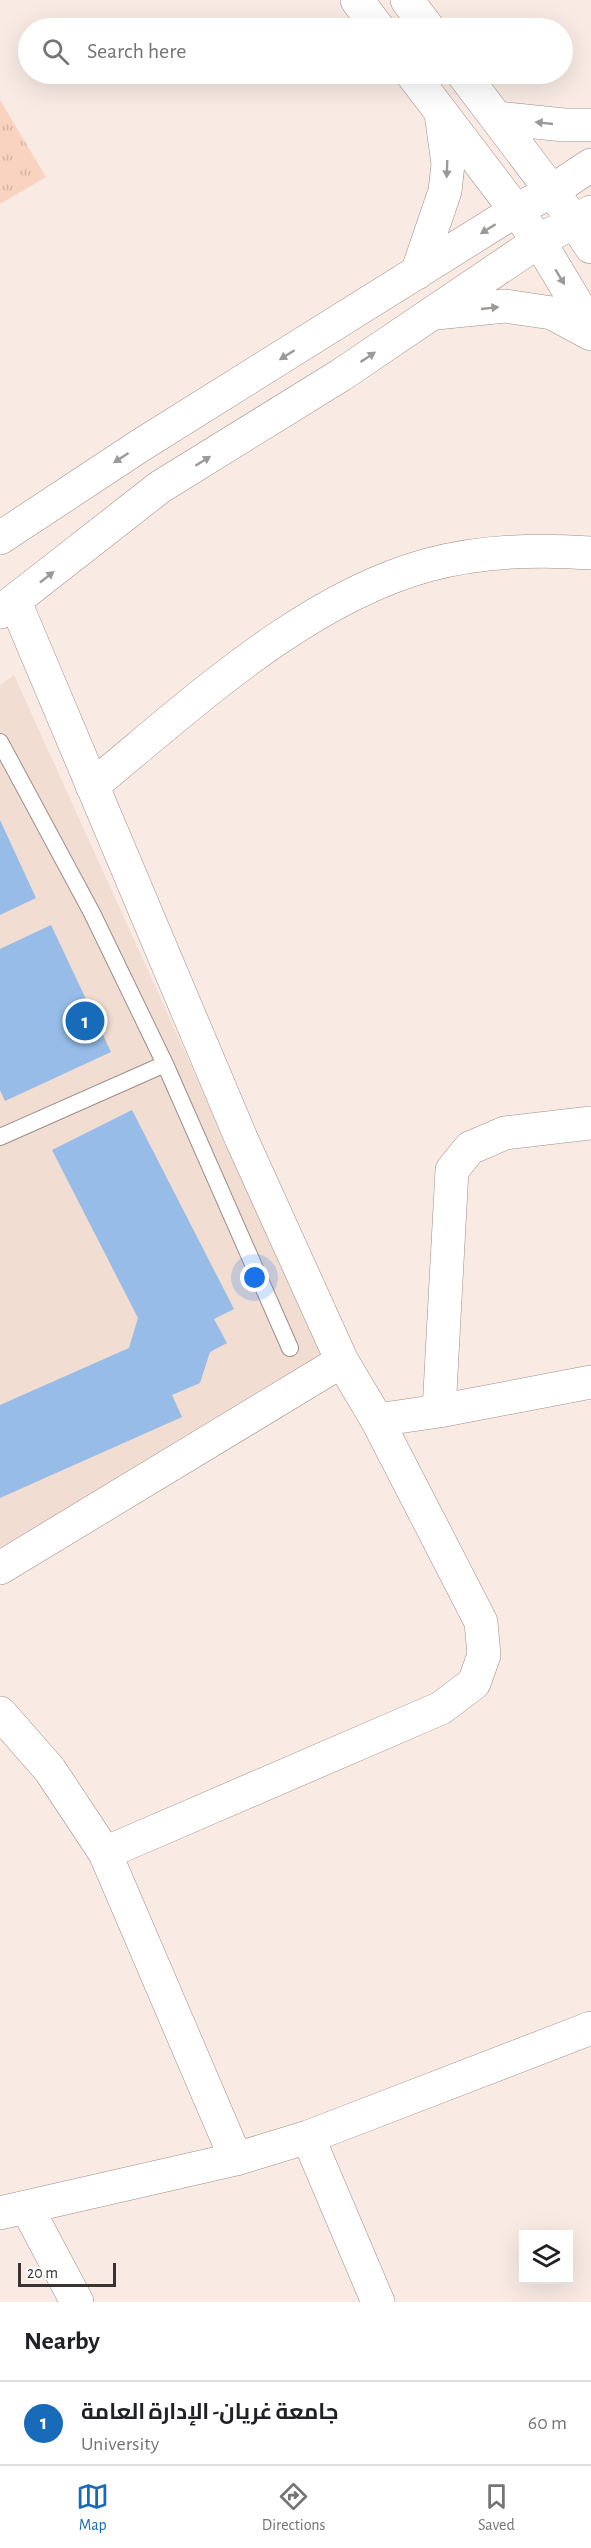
<!DOCTYPE html>
<meta charset="utf-8">
<style>
:root{--surface:#fff;--page:#f6f6f6;--text:#202124;--muted:#757577;--line:#e0e0e0;--accent:#176bb9}
body{margin:0;font-family:"Alegreya Sans",Cairo,sans-serif;background:var(--page);color:var(--text)}
.controls{position:absolute;right:18px;bottom:18px;display:grid;overflow:hidden;border-radius:0px;box-shadow:0 6px 24px #0002}
.controls button{width:54px;height:54px;display:grid;place-items:center;padding:0;border:0;border-bottom:2px solid var(--line);background:var(--surface);color:var(--text);font:30px sans-serif}
.scale{position:absolute;left:18px;bottom:15px;width:98px;box-sizing:border-box;padding-left:6px;border:3px solid #393431;border-top:0;font-size:16px;line-height:21px;white-space:nowrap;color:#393431;-webkit-text-stroke:4px #fff;paint-order:stroke}
.you{position:absolute;left:255px;top:1278px;width:21px;height:21px;margin:-15px;border:4px solid #fff;border-radius:50%;background:#1a73e8;box-shadow:0 0 0 9px #1a73e833}
.badge{display:grid;place-items:center;width:39px;height:39px;border-radius:50%;background:var(--accent);color:#fff;font-size:20px;font-weight:700}
.pin{position:absolute;translate:-50% -50%;border:3px solid #fff;box-shadow:0 2px 6px #0006}
.list{margin:0;padding:0;list-style:none}
h2{display:flex;justify-content:space-between;align-items:center;height:78px;margin:0;padding:0 24px;font-size:26px}
h2 small{font-size:20px;font-weight:400;color:var(--muted)}
.list li{display:grid;grid-template-columns:39px 1fr auto;gap:18px;align-items:center;box-sizing:border-box;height:84px;padding:0 24px;border-top:2px solid var(--line)}
.list b{display:block;font-size:22px;white-space:nowrap}
.list p{margin:0;font-size:20px;white-space:nowrap;color:var(--muted)}
.list em{font-size:20px;font-style:normal;color:var(--muted)}
.icon{flex:none;width:33px;height:33px;fill:none;stroke:currentColor;stroke-width:2;stroke-linecap:round;stroke-linejoin:round}
.map{position:relative;flex:none;width:591px;height:2302px;overflow:hidden}
.search{position:absolute;background:var(--surface);box-shadow:0 6px 24px #0002;left:18px;right:18px;top:18px;height:66px;display:flex;align-items:center;gap:15px;box-sizing:border-box;padding:0 21px;border-radius:33px;color:var(--muted);font-size:22px}
.sheet{height:162px;background:var(--surface)}
nav{display:flex;justify-content:space-around;align-items:center;box-sizing:border-box;height:84px;border-top:2px solid var(--line);background:var(--surface);font-size:16px;color:var(--muted)}
nav a{display:grid;justify-items:center;gap:3px}
nav .on{color:var(--accent)}
.map>svg:first-child{display:block}
</style>
<div class="map">
<svg width="591" height="2302" viewBox="0 0 591 2302">
<defs>
<pattern id="park-tufts" width="24" height="20" patternUnits="userSpaceOnUse" patternTransform="scale(1.5)"><rect width="24" height="20" fill="#f9d2c0"/><path d="M3 7l-1-3M5 7V3M7 7l1-3M15 17l-1-3M17 17v-4M19 17l1-3" fill="none" stroke="#d6b5a5"/></pattern>
</defs>
<rect width="100%" height="100%" fill="#f9ebe4"/>
<path fill="#f2ddd2" d="M14,675L323,1356L0,1552V685Z"/>
<path fill="url(#park-tufts)" d="M0,100L46,177L0,204Z"/>
<path fill="#96bce7" d="M0,820L36,898L0,915Z
M51,925L111,1052L5,1101L0,1090V949Z
M132,1110L234,1309L214,1319L227,1343L210,1352L200,1383L172,1395L182,1417L0,1498V1405L129,1348L138,1318L52,1150Z"/>
<g fill="none" stroke-linecap="round" stroke-linejoin="round">
<defs>
<path id="service" d="M0,742L92,913L165,1064L290,1348
M0,1137L165,1064"/>
<path id="minor" d="M15,602L241,1138L342,1361L377,1420L481,1622L484,1655L474,1683L441,1708L105,1853
M92,786C190,706 303,599 428,565C480,551 537,549 591,553
M439,1411L452,1170L470,1148L505,1133L591,1123
M377,1420L439,1411L591,1382
M0,1568L342,1361
M0,1713L50,1770L105,1853L236,2159
M308,2137L378,2302
M27,2208L77,2302
M0,2213L236,2159L308,2137L591,2028"/>
<path id="primary" d="M357,0L378,28
M407,0L428,28
M412,74L539,241L591,328
M463,74L575,222L591,247
M497,118L564,125H591
M417,273L445,191L448,164L441,113
M436,313L505,306L552,313L591,334
M0,538L141,445L515,211L552,191L591,165
M0,612L160,487L341,375L539,241L591,212"/>
</defs>
<use href="#service" stroke="#9b8e88" stroke-width="18"/>
<use href="#minor" stroke="#9b8e88" stroke-width="34"/>
<use href="#primary" stroke="#9b8e88" stroke-width="34"/>
<use href="#service" stroke="#fff" stroke-width="16"/>
<use href="#minor" stroke="#fff" stroke-width="33"/>
<use href="#primary" stroke="#fff" stroke-width="33"/>
</g>
<defs><path id="oneway-solid" d="M-6-.8H1V-3.2L6.5 0L1 3.2V.8H-6Z" transform="scale(1.5)"/></defs>
<g fill="#9c9a98">
<use href="#oneway-solid" transform="translate(544 123) rotate(-174)"/>
<use href="#oneway-solid" transform="translate(447 169) rotate(92)"/>
<use href="#oneway-solid" transform="translate(488 229) rotate(148)"/>
<use href="#oneway-solid" transform="translate(560 277) rotate(59)"/>
<use href="#oneway-solid" transform="translate(490 308) rotate(-6)"/>
<use href="#oneway-solid" transform="translate(287 355) rotate(148)"/>
<use href="#oneway-solid" transform="translate(368 357) rotate(-34)"/>
<use href="#oneway-solid" transform="translate(121 458) rotate(147)"/>
<use href="#oneway-solid" transform="translate(203 461) rotate(-32)"/>
<use href="#oneway-solid" transform="translate(47 577) rotate(-38)"/>
</g>
</svg>
<div class="controls">
<button><svg class="icon" aria-label="layers" viewBox="0 0 24 24"><path d="M12 4l9 5-9 5-9-5zM3 14l9 5 9-5"/></svg></button>
</div>
<div class="scale">20 m</div>
<div class="you"></div>
<div class="pin badge" style="left:85px;top:1021px">1</div>
<div class="search"><svg class="icon" aria-label="search" viewBox="0 0 24 24"><circle cx="10" cy="10" r="6"/><path d="M15 15l6 6"/></svg>Search here</div>
</div>
<section class="sheet">
<h2>Nearby<small></small></h2>
<ul class="list">
<li><span class="badge">1</span><div><b>جامعة غريان- الإدارة العامة</b><p>University</p></div><em>60 m</em></li>
</ul>
</section>
<nav>
<a class="on"><svg class="icon" aria-label="map" viewBox="0 0 24 24"><path d="M3 6l6-2 6 2 6-2v14l-6 2-6-2-6 2zM9 4v14M15 6v14"/></svg>Map</a>
<a><svg class="icon" aria-label="directions" viewBox="0 0 24 24"><path d="M12 3l9 9-9 9-9-9zM9 14v-3h6M13 9l2 2-2 2"/></svg>Directions</a>
<a><svg class="icon" aria-label="saved" viewBox="0 0 24 24"><path d="M7 4h10v16l-5-4-5 4z"/></svg>Saved</a>
</nav>
